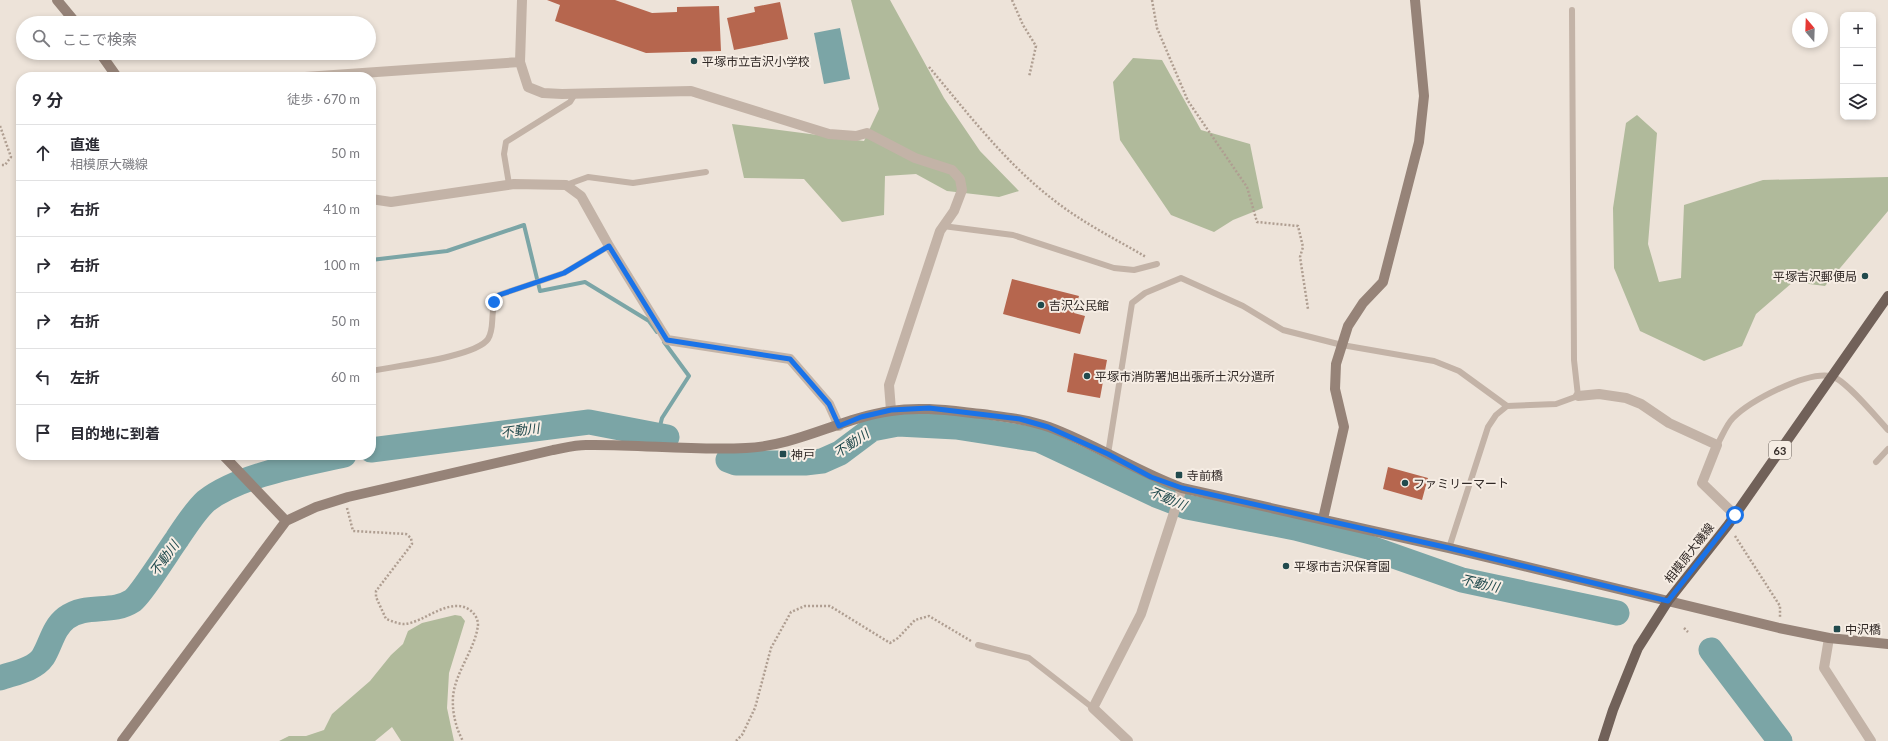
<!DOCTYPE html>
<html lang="ja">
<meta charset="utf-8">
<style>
:root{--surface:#fff;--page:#f7f7f7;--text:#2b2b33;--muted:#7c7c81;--line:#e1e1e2}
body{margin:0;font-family:Lato,"Noto Sans JP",sans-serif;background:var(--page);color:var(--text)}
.controls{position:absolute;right:12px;top:12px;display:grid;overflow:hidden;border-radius:8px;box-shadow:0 2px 6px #0003}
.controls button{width:36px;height:36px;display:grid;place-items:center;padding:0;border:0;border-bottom:1px solid var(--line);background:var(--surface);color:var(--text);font:20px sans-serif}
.compass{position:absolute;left:1792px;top:12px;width:36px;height:36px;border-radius:50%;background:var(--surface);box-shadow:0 2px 6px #0003;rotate:341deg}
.stop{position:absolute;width:12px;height:12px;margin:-9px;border:3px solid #1a73e8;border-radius:50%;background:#fff}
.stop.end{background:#1a73e8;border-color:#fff;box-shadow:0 1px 4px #0008}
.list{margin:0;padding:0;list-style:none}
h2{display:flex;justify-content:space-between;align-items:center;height:52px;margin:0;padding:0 16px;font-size:17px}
h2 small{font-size:13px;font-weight:400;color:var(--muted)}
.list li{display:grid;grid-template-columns:26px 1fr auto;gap:12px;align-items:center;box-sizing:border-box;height:56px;padding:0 16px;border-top:1px solid var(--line)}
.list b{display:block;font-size:15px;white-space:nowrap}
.list p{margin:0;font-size:13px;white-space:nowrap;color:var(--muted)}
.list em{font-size:13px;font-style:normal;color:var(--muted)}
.icon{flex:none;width:22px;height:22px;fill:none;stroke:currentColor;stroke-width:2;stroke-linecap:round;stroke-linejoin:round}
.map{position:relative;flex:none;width:1888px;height:741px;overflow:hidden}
.search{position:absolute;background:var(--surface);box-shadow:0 2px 6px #0003;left:16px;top:16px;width:360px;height:44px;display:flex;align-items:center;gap:10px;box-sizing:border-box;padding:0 14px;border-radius:22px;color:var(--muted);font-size:15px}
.panel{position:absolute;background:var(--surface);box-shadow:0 2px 6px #0003;left:16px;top:72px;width:360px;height:388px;border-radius:16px}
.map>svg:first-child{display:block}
</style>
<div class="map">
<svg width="1888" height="741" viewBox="0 0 1888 741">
<rect width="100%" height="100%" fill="#ede3d9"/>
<path fill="#b0ba9b" d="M851,0H890L944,98L980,151L1019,191L999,197L947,191L916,174L885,176L884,215L842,222L804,179L744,178L732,124L864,141L879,109Z
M1133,58L1162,60L1201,130L1250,144L1263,208L1233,220L1214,232L1171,215L1120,140L1113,82Z
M1637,115L1657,133L1648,244L1659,282L1681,278L1684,205L1763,180L1888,177V211L1825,286L1793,282L1756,314L1742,346L1704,361L1640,331L1614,268L1613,208L1626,123Z
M455,615L461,616L465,621L449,673L447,708L454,741H401L392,727L375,741H279L289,736H306L324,730L332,714L370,681L391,655L403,644L408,631L422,623Z"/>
<path fill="#7ba5a6" d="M840,28L850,79L824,84L814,33Z"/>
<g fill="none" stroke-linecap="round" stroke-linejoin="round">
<path stroke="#7ba5a6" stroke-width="4" d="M371,260L447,251L524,225L540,291L585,282L649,321L657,332
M658,434L662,418L689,376L664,342"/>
<path stroke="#7ba5a6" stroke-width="25" d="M371,450L589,422L667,437
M728,460L736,463H805L822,461L840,453L872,429L898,424L956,427L1039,440L1156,495L1187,507L1295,528L1368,547L1462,580L1617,613
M1711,650L1780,741
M0,678C14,673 34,670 43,657C51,644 53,628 66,618C86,603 112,614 132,601C140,596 169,550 177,539C185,527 195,511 206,501C239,475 304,464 344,455"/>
</g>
<path fill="#b6664e" d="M547,0H615L652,13L677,12V7L719,6L721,51L646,53L555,21L560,5Z
M780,2L788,39L734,50L727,18L755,12L754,7Z
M1012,279L1079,296L1074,313L1085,316L1080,334L1003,314Z
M1074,353L1107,360L1100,398L1067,392Z
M1388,467L1428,478L1422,500L1383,489Z"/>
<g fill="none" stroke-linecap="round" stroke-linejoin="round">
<path stroke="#af9e91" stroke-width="2.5" stroke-dasharray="2 2" stroke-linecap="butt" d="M1012,0L1023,25L1036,46L1029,77
M1152,0L1157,28L1188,101L1247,187L1257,222L1298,226L1303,247L1300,257L1308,309
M929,67C971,117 1010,169 1063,207C1089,226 1119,241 1146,257
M0,126L11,157L5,165H0
M347,508L353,531L406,534L411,538L412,544L376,591V597L386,619C392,621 398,624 404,624C424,623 449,596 470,610C475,614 478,619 478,625C475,650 455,672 453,697C452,713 456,728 463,741
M1735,536L1780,606V617
M1684,628L1688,632
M736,741L742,735L755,708L771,648L791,612L805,606H830L890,643L898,638L915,620L929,616L971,641"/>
<path stroke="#c3b3a7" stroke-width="6" d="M509,184L504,154L506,142L570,102L575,94
M566,185L588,177L633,183L706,172
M943,226L1013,235L1114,268L1134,270L1157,264
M371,371C395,366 476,357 488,339C496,327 488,310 499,295L564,273L609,246
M1717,445C1722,437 1726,425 1733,418C1750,401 1806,371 1831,376C1845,379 1877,418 1888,430
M1108,454L1132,303L1145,293L1181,278L1243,306L1283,330L1342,345L1434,361L1459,371L1507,406
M1876,462L1888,449
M1449,548L1488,427L1496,415L1507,406L1556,404L1578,396L1574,360L1572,10
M978,645L1029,658L1093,708"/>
<path stroke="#c3b3a7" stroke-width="10" d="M522,0L520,62L528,87L543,93L562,94L691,91L829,134L856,136L867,133L915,158L952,170L960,179L962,190L954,211L940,231L889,385L891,410
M305,77L520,62
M371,199L391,202L514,184L566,185L581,196L609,246L667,340L790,359L829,404L839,426
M1578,396L1599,394L1626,398L1641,404L1669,423L1717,445L1702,483L1735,515
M1829,638L1824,668L1871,741
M1128,741L1093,708L1141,614L1182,488"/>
<path stroke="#968378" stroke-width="10" d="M57,0L76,23
M100,53L117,77
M223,455L286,521
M1323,519L1344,427L1335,389L1336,364L1348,326L1363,303L1383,282L1419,142L1424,96L1415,0
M122,741L286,521L316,507L348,497L553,450C564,448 575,445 586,445C639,444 692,451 746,448C797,446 841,418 891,411C921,406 952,411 982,414C1004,417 1027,419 1049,427C1095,444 1136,471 1182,488L1449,548L1779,628L1829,638L1888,644"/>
<path stroke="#716159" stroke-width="10" d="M1603,741L1613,710L1638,648L1668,601L1728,525L1888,296"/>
</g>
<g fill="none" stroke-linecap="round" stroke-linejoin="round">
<path stroke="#1a73e8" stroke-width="5" d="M494,302L499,295L564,273L609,246L667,340L790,359L829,404L839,426L861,417L891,410L929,408L1020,419L1048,427L1108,454L1151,477L1182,488L1449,548L1668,601L1735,515"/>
</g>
<g fill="#214a4d" stroke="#f6ede4" stroke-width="1.5">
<circle cx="694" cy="61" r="4"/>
<circle cx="1865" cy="276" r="4"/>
<circle cx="1041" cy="305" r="4"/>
<circle cx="1087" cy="376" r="4"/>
<rect x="779" y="450" width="8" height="8" rx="2"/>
<rect x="1175" y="471" width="8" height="8" rx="2"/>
<circle cx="1405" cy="483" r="4"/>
<circle cx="1286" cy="566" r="4"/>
<rect x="1833" y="625" width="8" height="8" rx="2"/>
</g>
<g text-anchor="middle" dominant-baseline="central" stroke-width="4" stroke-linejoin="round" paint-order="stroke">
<rect fill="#f6ede4" stroke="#6c645f" stroke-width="1" x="1769" y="441" width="22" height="18" rx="3"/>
<g font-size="11" font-weight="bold" fill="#312926">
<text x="1780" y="450">63</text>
</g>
<g font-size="12" fill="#312926" stroke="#f6ede4" text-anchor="start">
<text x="702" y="61">平塚市立吉沢小学校</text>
<text x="1857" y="276" text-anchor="end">平塚吉沢郵便局</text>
<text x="1049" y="305">吉沢公民館</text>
<text x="1095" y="376">平塚市消防署旭出張所土沢分遣所</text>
<text x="791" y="454">神戸</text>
<text x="1187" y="475">寺前橋</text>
<text x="1413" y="483">ファミリーマート</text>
<text x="1294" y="566">平塚市吉沢保育園</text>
<text x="1845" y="629">中沢橋</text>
</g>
<g font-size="12" fill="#312926" stroke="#f6ede4">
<text transform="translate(1689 553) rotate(-52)">相模原大磯線</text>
</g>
<g font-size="13" font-style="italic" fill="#214a4d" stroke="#f6ede4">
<text transform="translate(520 430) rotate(-7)">不動川</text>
<text transform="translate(851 443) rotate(-34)">不動川</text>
<text transform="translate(1168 498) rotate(23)">不動川</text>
<text transform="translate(164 558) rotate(-54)">不動川</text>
<text transform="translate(1480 583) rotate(13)">不動川</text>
</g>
</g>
</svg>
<div class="controls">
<button>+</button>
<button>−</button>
<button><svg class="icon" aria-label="layers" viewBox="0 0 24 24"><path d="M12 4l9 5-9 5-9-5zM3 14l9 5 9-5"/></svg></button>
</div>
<svg class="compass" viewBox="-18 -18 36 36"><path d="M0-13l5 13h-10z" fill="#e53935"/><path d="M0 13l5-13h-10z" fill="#7c7c81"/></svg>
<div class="stop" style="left:1735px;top:515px"></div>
<div class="stop end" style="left:494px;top:302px"></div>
<div class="search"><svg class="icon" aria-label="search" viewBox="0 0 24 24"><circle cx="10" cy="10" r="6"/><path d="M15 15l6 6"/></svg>ここで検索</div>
<section class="panel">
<h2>9 分<small>徒歩 · 670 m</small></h2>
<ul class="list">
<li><svg class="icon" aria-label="ahead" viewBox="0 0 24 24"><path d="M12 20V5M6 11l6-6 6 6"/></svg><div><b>直進</b><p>相模原大磯線</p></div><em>50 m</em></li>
<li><svg class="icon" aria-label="right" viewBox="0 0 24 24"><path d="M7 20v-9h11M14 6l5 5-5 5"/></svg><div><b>右折</b></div><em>410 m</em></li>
<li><svg class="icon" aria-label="right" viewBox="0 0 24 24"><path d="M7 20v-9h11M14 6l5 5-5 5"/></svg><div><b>右折</b></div><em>100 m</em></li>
<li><svg class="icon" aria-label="right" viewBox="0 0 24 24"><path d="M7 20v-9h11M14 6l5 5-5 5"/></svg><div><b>右折</b></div><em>50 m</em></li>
<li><svg class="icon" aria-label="left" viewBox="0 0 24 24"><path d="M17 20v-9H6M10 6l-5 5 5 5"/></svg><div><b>左折</b></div><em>60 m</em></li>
<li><svg class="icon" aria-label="arrive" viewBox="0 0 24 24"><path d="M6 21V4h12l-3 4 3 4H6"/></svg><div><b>目的地に到着</b></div></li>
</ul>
</section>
</div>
